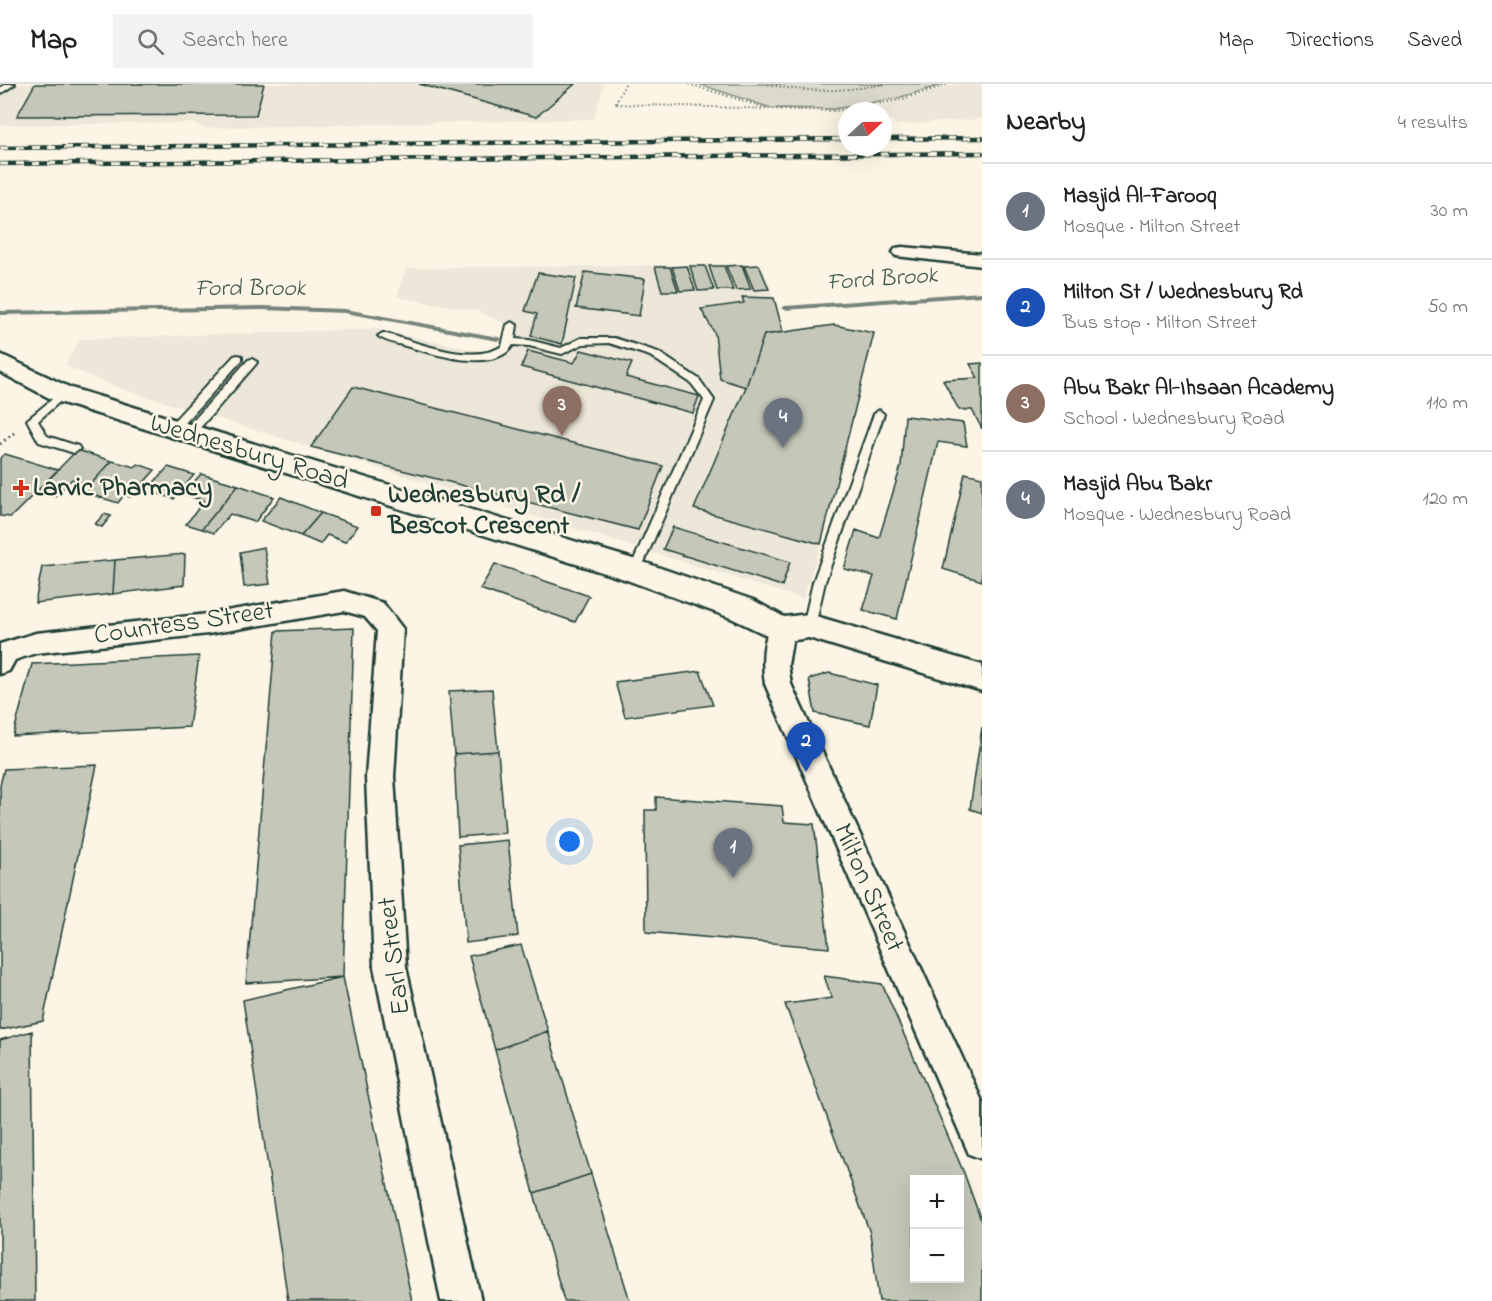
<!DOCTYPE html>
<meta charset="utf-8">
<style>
:root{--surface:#fff;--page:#f2f2f2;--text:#202124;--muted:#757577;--line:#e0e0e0;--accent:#c8321e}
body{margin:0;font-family:"Indie Flower",sans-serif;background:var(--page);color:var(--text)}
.controls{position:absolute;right:18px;bottom:18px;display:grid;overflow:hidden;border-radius:0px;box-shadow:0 6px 24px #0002}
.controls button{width:54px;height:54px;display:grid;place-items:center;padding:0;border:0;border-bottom:2px solid var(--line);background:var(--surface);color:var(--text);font:30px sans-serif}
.compass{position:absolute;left:838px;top:18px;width:54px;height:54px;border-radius:50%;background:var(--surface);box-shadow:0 6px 24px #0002;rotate:68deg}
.you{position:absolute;left:570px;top:758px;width:21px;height:21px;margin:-15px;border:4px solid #fff;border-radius:50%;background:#1a73e8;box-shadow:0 0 0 9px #1a73e833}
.badge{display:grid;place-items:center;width:39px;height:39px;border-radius:50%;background:var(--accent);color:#fff;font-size:20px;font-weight:700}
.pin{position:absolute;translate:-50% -50px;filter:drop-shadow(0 2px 3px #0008)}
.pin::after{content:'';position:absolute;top:32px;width:21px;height:18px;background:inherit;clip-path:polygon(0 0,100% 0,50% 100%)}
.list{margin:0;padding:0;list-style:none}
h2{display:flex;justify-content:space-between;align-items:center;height:78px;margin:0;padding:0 24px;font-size:26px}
h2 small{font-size:20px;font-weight:400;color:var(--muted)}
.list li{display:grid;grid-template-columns:39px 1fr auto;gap:18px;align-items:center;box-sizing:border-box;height:96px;padding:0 24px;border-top:2px solid var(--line)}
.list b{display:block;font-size:22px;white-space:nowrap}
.list p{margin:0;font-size:20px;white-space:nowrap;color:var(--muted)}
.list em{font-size:20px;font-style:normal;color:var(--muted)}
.icon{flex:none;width:33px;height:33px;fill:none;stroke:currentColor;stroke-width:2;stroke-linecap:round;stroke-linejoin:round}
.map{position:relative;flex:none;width:982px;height:1217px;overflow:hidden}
header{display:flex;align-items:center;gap:36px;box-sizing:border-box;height:84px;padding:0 30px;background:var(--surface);border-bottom:2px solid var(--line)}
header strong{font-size:28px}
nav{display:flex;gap:33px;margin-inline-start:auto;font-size:21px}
.search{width:420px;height:54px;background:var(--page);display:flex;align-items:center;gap:15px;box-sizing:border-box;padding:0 21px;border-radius:0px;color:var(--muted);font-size:22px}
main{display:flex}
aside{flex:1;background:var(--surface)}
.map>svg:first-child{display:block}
</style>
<header>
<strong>Map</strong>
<div class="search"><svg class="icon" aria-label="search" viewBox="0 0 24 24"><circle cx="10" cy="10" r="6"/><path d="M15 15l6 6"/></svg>Search here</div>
<nav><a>Map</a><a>Directions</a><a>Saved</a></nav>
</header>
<main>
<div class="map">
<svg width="982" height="1217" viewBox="0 0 982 1217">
<rect width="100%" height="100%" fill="#fcf5e5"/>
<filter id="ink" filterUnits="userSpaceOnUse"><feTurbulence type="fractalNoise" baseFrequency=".0167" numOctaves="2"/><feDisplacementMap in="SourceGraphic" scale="12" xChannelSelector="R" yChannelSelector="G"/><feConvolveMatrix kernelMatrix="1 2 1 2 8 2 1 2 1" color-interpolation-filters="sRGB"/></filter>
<g filter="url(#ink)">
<path fill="#ece7d8" d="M0,0H604L594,35L202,44L194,39L0,41Z
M957,0H982V35L897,41L888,34L879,22Z
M762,180L783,248L834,241L874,249L821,460L803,515L119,304L68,283L66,279L80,255L376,245L485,268L499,266L508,241L478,227L397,213L406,184Z"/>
<path fill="#dcdacc" stroke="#7e8c80" stroke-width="1.5" d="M699,0H944L898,14L834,25L771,24Z"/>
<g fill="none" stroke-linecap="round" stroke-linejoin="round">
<path fill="#758479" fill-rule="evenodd" d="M982,208V212L785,226L781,224L785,222Z
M262,222L345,225L498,253L502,255L498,257L345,229L262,226L0,231V227Z"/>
</g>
<path fill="#c5c7b9" stroke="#1f3d34" stroke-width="1.5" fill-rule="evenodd" d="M35,0H264L256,31L17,32Z
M419,0H575L536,33Z
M742,181L751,205L736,206L726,182Z
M759,181L769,205L754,206L744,182Z
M687,182L695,206L680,207L672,183Z
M690,182H705L714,206L698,207Z
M709,182H724L733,206H717Z
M655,183H670L678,207H662Z
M585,188L645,195L639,232L576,224Z
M538,189L576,194L562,260L531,252L537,230L525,227Z
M742,213L774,214L783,248L764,251L746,303L720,295L715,250L701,225L744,219Z
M834,241L874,249L821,460L694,425L746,303L764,251Z
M581,266L632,279L626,293L699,312L693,329L521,283L528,267L574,279Z
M982,279V345L972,326H959L943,296L978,294L970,280Z
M353,303L663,382L638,446L311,363Z
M905,332L963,339L967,362L938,358L897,535L863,526L874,492L844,485L856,446L879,454L901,382Z
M77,366L112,377L90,401L72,395L55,412L38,406Z
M5,370L58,386L11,433L0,432V374Z
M112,377L135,383L138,380L155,386L131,413L124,411L118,419L86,409L92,402L90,401Z
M168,383L194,391L174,415L147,406Z
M965,389L982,393V497L943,485Z
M201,390L238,401L202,445L186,440L204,417L183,410Z
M238,401L274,413L255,438L230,430L214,449L202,445Z
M281,413L321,429L301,452L261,437Z
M321,429L358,442L345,458L327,451L320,460L301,452Z
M104,430L111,432L102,443L95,440Z
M673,443L790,478L782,502L663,465Z
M264,463L270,500L244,503L240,468Z
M185,470L184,501L113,510L115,476Z
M115,476L113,510L35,519L42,483Z
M495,480L589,512L575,538L480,505Z
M354,544L343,893L246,899L276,547Z
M199,572L189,643L13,652L32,580Z
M700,587L713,621L625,633L615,598Z
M829,589L877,601L870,641L815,629L809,595Z
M492,605L498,667L454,670L449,607Z
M982,643V729L970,725Z
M498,667L505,749L458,753L454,670Z
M97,681L43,937L0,946V701L4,685Z
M656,713L782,722L784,738L814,740L829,864L646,848L645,726H656Z
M508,756L518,852L466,859L458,761Z
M521,861L548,947L495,966L469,872Z
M824,892L882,900L964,1089L982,1139V1217H879L870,1149L785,920L832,914ZM914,1096H960V1194H914Z
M343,893L412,1217H288L243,916Z
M32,947L35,1217H0V956Z
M548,947L591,1090L534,1109L495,966Z
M591,1090L630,1217H564L534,1109Z"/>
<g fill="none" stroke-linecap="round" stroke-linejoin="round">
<defs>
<path id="lane" d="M6,0H15L0,10V4Z
M512,238L517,241L515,255L529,256L561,264L581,254H614L658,268L699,295L714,316L639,490L635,492L629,487L704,316L691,299L650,272L609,259L583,260L562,270L529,262L513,261C496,290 434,270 409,263C399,260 386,258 378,252L383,249C415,257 472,282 502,262L507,241Z
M238,271L242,272V276L176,349H168V343L234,272Z
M252,275L257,278L256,280L192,353H184V347L248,276Z
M62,307L66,308V312L38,337L47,352L78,362L80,365L74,369L39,358L27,336Z
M879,326L884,330L825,498L815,542L814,546H804L803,542L813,498L874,330Z"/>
<path id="street" d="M902,163L982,170V182L896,172L893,168L896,164Z
M344,507L383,519L403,545L394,693L406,883L481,1217H441L374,883L366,693L377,547L365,533L344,527L208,550L36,569L15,576L9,587L0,590V560L36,549L208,530Z
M781,536L790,539L794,546L788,581L791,600L982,1017V1075L969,1070L765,600C762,580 762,557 772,539Z"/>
<path id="secondary" d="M0,270L71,304L646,479L753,516L784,533L809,530L982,581V607L809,554L781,558L731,534L624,495L53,316L0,288Z"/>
</defs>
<use href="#lane" stroke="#1f3d34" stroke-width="4"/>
<use href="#street" stroke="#1f3d34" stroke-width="5"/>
<use href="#secondary" stroke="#1f3d34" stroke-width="5"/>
<path stroke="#1f3d34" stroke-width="2" stroke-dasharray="1 3" stroke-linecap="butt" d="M625,0L615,20L835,27L900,16L949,0
M689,0L766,24
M768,0C807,10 846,7 885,0"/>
<path stroke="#1f3d34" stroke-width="3" stroke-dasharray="1.5 4" stroke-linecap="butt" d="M0,360L14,349"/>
<use href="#lane" fill="#fcf5e5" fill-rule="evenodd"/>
<use href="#street" fill="#fcf5e5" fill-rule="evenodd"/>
<use href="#secondary" fill="#fcf5e5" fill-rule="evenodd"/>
<defs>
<path id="rail" d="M883,55L982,54
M0,64L847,55
M0,80L982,69"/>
</defs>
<use href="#rail" stroke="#1f3d34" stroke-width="4.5"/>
<use href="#rail" stroke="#fcf5e5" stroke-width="3" stroke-dasharray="8" stroke-linecap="butt"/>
</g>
</g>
<g fill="#c8321e" stroke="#fcf5e5" stroke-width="2">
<path d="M18 395h6v6h6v6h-6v6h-6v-6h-6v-6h6z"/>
<rect x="370" y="421" width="12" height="12" rx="3"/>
</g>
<g text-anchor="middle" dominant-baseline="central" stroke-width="5" stroke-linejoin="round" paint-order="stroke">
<g font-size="24" font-style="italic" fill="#435a51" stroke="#fcf5e5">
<text transform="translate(882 196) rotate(-4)">Ford Brook</text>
<text x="250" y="205">Ford Brook</text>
</g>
<g font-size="27" fill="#1f3d34" stroke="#fcf5e5">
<text transform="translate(249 369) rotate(17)">Wednesbury Road</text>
<text transform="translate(184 540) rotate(-8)">Countess Street</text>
<text transform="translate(868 804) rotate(66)">Milton Street</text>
<text transform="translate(395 872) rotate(-97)">Earl Street</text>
</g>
<g font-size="27" font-weight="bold" fill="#1f3d34" stroke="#fcf5e5" text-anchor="start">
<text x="33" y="404">Larvic Pharmacy</text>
<text x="388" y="411">Wednesbury Rd /<tspan x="388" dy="31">Bescot Crescent</tspan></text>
</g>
</g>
</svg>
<div class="controls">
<button>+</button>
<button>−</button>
</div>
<svg class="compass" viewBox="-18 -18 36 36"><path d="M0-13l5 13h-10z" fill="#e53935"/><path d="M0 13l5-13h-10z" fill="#757577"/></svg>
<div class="you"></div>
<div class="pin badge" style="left:733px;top:794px;background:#6b7280">1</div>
<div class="pin badge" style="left:806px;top:688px;background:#1a4fb4">2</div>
<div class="pin badge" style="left:562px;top:352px;background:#8d6e63">3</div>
<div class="pin badge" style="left:783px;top:364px;background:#6b7280">4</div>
</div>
<aside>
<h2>Nearby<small>4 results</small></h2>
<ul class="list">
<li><span class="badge" style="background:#6b7280">1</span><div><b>Masjid Al-Farooq</b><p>Mosque · Milton Street</p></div><em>30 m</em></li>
<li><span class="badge" style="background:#1a4fb4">2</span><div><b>Milton St / Wednesbury Rd</b><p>Bus stop · Milton Street</p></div><em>50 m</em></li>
<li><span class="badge" style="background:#8d6e63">3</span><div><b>Abu Bakr Al-Ihsaan Academy</b><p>School · Wednesbury Road</p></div><em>110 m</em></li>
<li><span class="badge" style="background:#6b7280">4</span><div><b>Masjid Abu Bakr</b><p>Mosque · Wednesbury Road</p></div><em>120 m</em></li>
</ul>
</aside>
</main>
